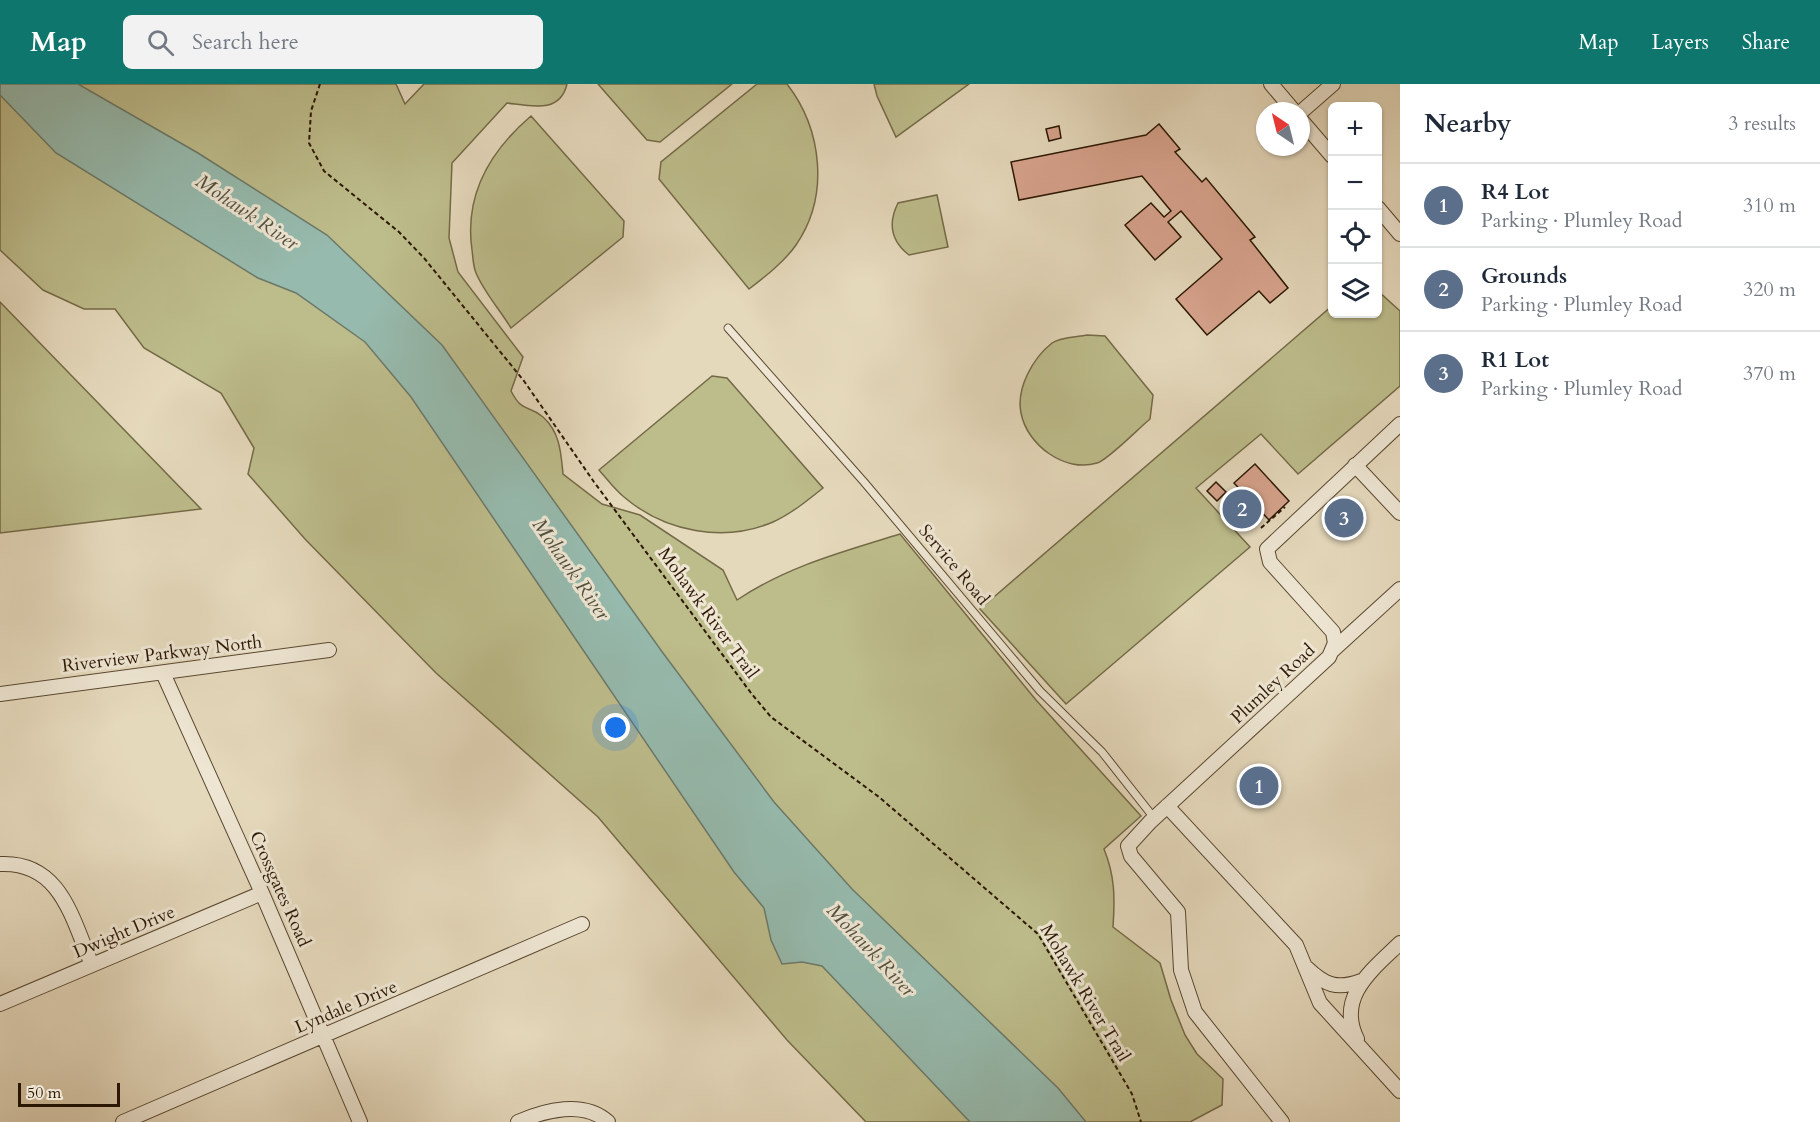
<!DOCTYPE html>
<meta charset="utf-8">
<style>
:root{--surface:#fff;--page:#f2f2f3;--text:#1f2937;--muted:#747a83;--line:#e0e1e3;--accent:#0f766e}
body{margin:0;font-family:Cardo,serif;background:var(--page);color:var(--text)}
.controls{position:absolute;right:18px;top:18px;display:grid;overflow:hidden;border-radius:9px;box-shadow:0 2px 4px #0004}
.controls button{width:54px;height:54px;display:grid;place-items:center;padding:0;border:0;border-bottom:2px solid var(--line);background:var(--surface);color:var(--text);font:30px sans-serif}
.compass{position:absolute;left:1256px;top:18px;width:54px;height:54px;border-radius:50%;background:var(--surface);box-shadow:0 2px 4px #0004;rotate:325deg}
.scale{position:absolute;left:18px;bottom:15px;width:102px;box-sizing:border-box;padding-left:6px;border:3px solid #2c1703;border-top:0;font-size:16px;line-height:21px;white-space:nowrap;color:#2c1703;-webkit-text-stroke:4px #eee6d3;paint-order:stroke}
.you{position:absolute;left:616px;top:644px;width:21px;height:21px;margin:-15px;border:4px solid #fff;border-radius:50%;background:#1a73e8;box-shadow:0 0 0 9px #1a73e833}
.badge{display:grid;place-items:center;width:39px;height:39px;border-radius:50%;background:var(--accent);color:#fff;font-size:20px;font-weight:700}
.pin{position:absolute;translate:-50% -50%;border:3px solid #fff;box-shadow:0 2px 6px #0006}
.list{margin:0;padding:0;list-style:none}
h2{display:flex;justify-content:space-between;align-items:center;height:78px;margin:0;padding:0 24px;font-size:26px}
h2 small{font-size:20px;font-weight:400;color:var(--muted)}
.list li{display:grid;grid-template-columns:39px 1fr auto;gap:18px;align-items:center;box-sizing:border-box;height:84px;padding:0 24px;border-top:2px solid var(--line)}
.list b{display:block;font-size:22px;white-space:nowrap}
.list p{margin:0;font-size:20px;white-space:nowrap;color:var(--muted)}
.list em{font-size:20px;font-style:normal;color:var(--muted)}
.icon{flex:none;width:33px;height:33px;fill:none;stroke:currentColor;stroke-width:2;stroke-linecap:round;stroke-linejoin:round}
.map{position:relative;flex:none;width:1400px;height:1038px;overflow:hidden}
header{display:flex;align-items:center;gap:36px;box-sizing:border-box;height:84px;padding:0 30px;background:var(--accent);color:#fff}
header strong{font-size:28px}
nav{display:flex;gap:33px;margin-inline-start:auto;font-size:21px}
.search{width:420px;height:54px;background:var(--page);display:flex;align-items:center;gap:15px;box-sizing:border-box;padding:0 21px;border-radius:9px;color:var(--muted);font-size:22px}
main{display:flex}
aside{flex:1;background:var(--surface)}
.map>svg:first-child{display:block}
</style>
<header>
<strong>Map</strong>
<div class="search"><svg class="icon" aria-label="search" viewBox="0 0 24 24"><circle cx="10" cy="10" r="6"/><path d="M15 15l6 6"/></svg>Search here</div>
<nav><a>Map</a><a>Layers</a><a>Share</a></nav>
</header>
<main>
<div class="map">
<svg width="1400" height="1038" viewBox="0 0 1400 1038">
<rect width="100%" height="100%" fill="#e5d9bc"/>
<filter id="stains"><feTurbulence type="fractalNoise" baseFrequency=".00333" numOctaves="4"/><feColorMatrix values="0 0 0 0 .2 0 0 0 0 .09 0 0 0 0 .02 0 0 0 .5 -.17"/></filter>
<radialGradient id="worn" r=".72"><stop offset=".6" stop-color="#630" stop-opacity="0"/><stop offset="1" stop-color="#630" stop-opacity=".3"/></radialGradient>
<path fill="#bdbc8b" stroke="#746a47" stroke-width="1.5" d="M0,0H396L405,20L424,0H567C560,30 531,22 507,19L452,79L449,154L458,188L523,273L511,307C523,330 528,320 543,333C560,348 561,369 563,390L602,420L640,431L723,486L737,516C788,482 842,468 900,450L1036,616L1141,732L1104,765C1115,792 1115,814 1113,843L1160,879L1171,916L1185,951L1197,970L1223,995L1222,1021L1190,1038H866L787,956L598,733L436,589L305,455L248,390L254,364L221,309L144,264L115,225H84L43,206L0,166Z
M598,0H732L660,58L647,56Z
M757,0H787C822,45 830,112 796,161C784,178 766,192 749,205L659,95L661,78Z
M874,0H969L896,53L877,12Z
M531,32L624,137L623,153L511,244C500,226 484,208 476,189C473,182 473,173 472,166C464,110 490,67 531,32Z
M937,111L948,163L909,171C891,157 888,139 898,119Z
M1378,207L1400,227V302L1298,390L1261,350L1196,404L1250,463L1066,620L980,525L1332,222V230H1378Z
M0,218L201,425L0,449Z
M1087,251L1105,252L1153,311L1150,335C1140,343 1107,377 1097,379C1065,389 1027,361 1021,329C1016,304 1033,274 1052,259C1060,253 1077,253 1087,251Z
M712,292L727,294L823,404C808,416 791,430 773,438C724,459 665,448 624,413C615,406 607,395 599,386Z"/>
<path fill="#96baad" stroke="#6c7969" stroke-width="1.5" d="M0,0H78L198,69L327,151L442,261L663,569L774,718L852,805L1058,1004L1086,1038H970L822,882L802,878L782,880L771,856L764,824L734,788L411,313L365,258L296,209L258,194L56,69L0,11Z"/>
<path fill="#d7a38d" stroke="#2c1703" stroke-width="1.5" d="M1159,40L1180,65L1175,68L1202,98L1206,94L1255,153L1250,156L1288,204L1270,219L1259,207L1207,251L1176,215L1222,175L1181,127L1168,138L1181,153L1155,176L1125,141L1151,119L1164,133L1171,127L1142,92L1019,116L1011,78L1146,51Z
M1059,42L1061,54L1049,57L1046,45Z
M1255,380L1289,417L1269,436L1234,399Z
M1216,398L1226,408L1217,417L1207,407Z"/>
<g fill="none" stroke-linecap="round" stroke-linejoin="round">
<defs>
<path id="service" d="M728,244L864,398L1040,607L1102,668L1151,730V736"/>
<path id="minor" d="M1271,0L1294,27
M1301,28L1333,0
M1301,36L1332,72
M1378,124L1400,150
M1355,381L1400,429
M1333,566L1400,505
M163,589L262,809L360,1038
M0,610L329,566
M1167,722L1296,861L1320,919L1400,1007
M0,780C61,777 72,835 92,881
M1307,884C1325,901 1337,906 1361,897
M0,920L262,809
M1357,955C1336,913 1372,886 1400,859
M123,1038L582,840
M518,1038C545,1026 584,1016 608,1038
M1282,1038L1195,928L1181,886L1178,828L1131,772L1128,762L1150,738L1329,573L1335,559L1333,548L1270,478L1267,465L1400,340"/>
</defs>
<use href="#service" stroke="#5a4831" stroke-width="9"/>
<use href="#minor" stroke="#5a4831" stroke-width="16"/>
<path stroke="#2c1703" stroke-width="2" stroke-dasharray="4.5 3" stroke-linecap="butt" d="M320,0L311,27L309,59L324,87L399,148L424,174L524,297L594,398L751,609L771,633L879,713L1038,850L1132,1010L1141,1038
M1261,444L1285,423"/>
<use href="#service" stroke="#eee6d3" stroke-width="7"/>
<use href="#minor" stroke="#eee6d3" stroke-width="14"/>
</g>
<g text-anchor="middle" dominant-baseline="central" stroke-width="6" stroke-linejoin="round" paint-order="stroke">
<g font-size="18" fill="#2c1703" stroke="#eee6d3">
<text transform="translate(954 481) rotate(50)">Service Road</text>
<text transform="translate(708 529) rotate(54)">Mohawk River Trail</text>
<text transform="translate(162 570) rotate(-7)">Riverview Parkway North</text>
<text transform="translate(1273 600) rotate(-43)">Plumley Road</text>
<text transform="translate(280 805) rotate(66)">Crossgates Road</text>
<text transform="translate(124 848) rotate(-23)">Dwight Drive</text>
<text transform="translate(1085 909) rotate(59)">Mohawk River Trail</text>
<text transform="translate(346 923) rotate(-23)">Lyndale Drive</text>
</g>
<g font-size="20" font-style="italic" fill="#51503e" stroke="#eee6d3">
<text transform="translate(247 128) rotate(34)">Mohawk River</text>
<text transform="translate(571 485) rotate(55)">Mohawk River</text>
<text transform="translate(871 866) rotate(47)">Mohawk River</text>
</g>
</g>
<rect width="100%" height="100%" filter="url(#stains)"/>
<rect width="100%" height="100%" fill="url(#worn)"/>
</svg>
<div class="controls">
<button>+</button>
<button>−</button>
<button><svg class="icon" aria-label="locate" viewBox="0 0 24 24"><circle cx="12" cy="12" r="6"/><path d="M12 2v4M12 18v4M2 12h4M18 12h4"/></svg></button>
<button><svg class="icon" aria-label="layers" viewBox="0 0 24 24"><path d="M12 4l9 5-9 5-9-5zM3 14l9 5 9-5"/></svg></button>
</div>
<svg class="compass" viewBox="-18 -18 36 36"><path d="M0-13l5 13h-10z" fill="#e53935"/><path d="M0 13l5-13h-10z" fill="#747a83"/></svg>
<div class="scale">50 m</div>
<div class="you"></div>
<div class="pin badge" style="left:1259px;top:702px;background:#5c6f8a">1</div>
<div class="pin badge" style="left:1242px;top:425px;background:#5c6f8a">2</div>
<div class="pin badge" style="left:1344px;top:434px;background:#5c6f8a">3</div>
</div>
<aside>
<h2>Nearby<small>3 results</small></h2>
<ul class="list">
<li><span class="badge" style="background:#5c6f8a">1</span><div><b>R4 Lot</b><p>Parking · Plumley Road</p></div><em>310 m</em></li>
<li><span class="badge" style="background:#5c6f8a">2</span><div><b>Grounds</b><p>Parking · Plumley Road</p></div><em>320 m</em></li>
<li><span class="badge" style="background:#5c6f8a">3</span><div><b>R1 Lot</b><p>Parking · Plumley Road</p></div><em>370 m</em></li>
</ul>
</aside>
</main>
